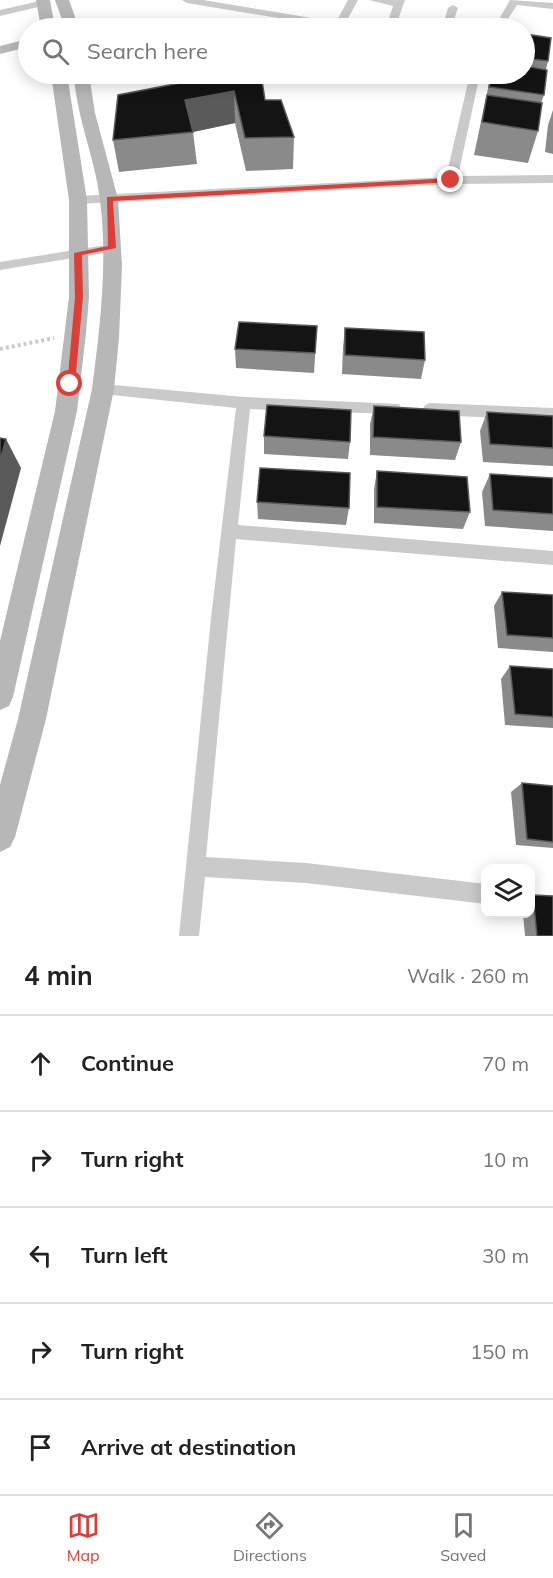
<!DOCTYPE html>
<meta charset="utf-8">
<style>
:root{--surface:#fff;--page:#f2f2f2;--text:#222;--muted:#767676;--line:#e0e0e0;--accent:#da3f38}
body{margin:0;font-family:Mulish,sans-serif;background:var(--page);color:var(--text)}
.controls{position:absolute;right:18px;bottom:18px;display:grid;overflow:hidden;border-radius:12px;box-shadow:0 3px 15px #0003}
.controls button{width:54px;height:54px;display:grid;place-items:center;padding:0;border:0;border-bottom:2px solid var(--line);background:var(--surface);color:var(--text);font:30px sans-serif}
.stop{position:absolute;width:18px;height:18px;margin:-14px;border:4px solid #da3f38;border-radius:50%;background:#fff}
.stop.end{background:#da3f38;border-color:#fff;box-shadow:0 2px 6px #0008}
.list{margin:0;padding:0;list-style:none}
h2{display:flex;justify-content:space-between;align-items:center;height:78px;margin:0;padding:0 24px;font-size:26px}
h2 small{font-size:20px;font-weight:400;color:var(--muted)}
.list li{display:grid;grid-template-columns:39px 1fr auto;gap:18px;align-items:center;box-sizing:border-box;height:96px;padding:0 24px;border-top:2px solid var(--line)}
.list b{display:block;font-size:22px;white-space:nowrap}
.list em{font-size:20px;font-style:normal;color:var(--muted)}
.icon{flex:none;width:33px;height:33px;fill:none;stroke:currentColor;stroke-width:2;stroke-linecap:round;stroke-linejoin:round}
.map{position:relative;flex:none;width:553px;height:936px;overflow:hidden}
.search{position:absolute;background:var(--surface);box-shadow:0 3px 15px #0003;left:18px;right:18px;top:18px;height:66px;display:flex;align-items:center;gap:15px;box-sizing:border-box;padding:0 21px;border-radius:33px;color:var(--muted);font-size:22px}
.sheet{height:558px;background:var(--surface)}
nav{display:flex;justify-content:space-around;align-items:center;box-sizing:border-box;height:84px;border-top:2px solid var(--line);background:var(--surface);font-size:16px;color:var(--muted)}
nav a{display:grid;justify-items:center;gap:3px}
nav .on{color:var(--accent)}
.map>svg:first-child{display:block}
</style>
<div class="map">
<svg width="553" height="936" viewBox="0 0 553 936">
<rect width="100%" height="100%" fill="#fff"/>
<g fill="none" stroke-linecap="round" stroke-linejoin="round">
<path stroke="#cacaca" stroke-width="4" stroke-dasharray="3 3" stroke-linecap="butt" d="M0,349L54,338"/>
<path fill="#cacaca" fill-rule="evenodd" d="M44,0L47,1V5L0,16V10Z
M182,0H203L336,22L348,0H358L345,24L358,28H338L187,3Z
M369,0H405L395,28H386L393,6Z
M510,0L553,3V9L517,5L502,28H494Z
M453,5L458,8L451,28H442L448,8Z
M470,74H480L458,176L553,175V183L451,184L78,204L72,200L78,196L446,177Z
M112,244L116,245V251L0,270V262Z
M103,384L244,397L399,404L401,408L399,412L394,414L250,409L238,525L553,551V565L236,539L206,857L306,863L486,884V904L306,883L205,877L199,936H179L211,618L236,408L103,394L96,389Z
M430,403L553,408V420L430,415L425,413L423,409L425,405Z"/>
<path fill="#b7b7b7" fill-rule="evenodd" d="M36,0H50L55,28H41Z
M55,0H69L79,28H65Z
M28,39V47L0,54V46Z
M51,74H67L87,200L89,297L86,333L77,411L13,697L9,706L0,710V641L55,411L69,297V200Z
M74,74H89L95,113L118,199L122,266L119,338L114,389L46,719L15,837L10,847L0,852V785L18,719L92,389C100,327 108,263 100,200C95,157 76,117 74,74Z"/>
</g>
<path fill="#8a8a8a" d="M525,34L548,61L546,69L544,95L541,103L538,131L528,163L474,155L491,74H525Z
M227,74L265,100L294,137L293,169L246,171L235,123L193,132L197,164L119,172L113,140Z
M553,110V154L545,152L548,125Z
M317,326L314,373L236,368L235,349Z
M345,328L425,360L421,379L342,374L343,347Z
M374,406L461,442L455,460L370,455V424Z
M487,412L553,416V466L483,462L480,431Z
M264,436L350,442L348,459L264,454Z
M377,471L470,512L463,529L374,523V489Z
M490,474L553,478V531L485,526L482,492Z
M257,502L349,508L346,525L258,519Z
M502,592L553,595V652L498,648L494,606Z
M510,666L553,669V728L505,725L501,679Z
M522,783L553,786V848L516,845L511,792Z
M533,895L553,936H525L523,914H531V896Z"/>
<path fill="#5a5a5a" d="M234,91L235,123L193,132L185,100Z
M6,439L21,468L0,546V461Z"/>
<path fill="#141414" stroke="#5a5a5a" stroke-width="1.5" d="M525,34L551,38L548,61L525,58Z
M525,66L547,70L544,95L489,87L492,74H525Z
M227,74H261L265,100H281L294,137L245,138L234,91L185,100L193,132L113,140L118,95Z
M487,95L542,103L538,131L482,122Z
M239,322L317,326L315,353L235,349Z
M345,328L424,332L425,360L345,355Z
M267,405L351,410L350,442L264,436Z
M374,406L459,411L461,442L373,437Z
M487,412L553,416V448L490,444Z
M0,438L6,439L0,461Z
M260,468L350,473L349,508L257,502Z
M377,471L467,477L470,512L377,507Z
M490,474L553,478V514L493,510Z
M502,592L553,595V638L507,635Z
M510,666L553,669V717L515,714Z
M522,783L553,786V842L527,839Z
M533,895L553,896V936H537Z"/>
<path fill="#da3f38" d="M451,178L454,180L453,182L113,201L116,248L82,255L83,297L75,384L74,387H67L75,297L74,253L108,246L107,197Z"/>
</svg>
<div class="controls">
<button><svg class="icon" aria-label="layers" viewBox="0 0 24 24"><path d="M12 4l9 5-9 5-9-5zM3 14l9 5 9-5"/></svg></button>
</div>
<div class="stop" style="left:70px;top:384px"></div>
<div class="stop end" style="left:451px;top:180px"></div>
<div class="search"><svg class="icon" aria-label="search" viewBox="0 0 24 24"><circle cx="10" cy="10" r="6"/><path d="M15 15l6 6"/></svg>Search here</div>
</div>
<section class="sheet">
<h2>4 min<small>Walk · 260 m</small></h2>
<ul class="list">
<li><svg class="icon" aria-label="ahead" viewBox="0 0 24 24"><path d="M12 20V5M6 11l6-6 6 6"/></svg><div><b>Continue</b></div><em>70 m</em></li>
<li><svg class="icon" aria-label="right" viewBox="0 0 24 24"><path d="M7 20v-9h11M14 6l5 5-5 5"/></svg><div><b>Turn right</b></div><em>10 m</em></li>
<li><svg class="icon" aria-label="left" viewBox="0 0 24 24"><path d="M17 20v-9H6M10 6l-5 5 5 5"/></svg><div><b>Turn left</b></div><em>30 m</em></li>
<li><svg class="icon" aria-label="right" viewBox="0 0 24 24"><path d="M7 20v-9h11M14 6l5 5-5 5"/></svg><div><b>Turn right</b></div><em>150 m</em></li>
<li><svg class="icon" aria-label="arrive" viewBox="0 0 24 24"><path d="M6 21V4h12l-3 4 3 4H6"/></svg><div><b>Arrive at destination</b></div></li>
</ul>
</section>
<nav>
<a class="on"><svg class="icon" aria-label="map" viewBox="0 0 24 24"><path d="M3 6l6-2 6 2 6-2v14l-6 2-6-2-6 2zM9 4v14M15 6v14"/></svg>Map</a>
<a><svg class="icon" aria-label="directions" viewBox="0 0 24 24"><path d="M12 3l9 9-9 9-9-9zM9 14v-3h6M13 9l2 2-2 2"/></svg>Directions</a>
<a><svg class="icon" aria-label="saved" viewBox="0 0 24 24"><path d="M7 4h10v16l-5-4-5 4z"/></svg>Saved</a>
</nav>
